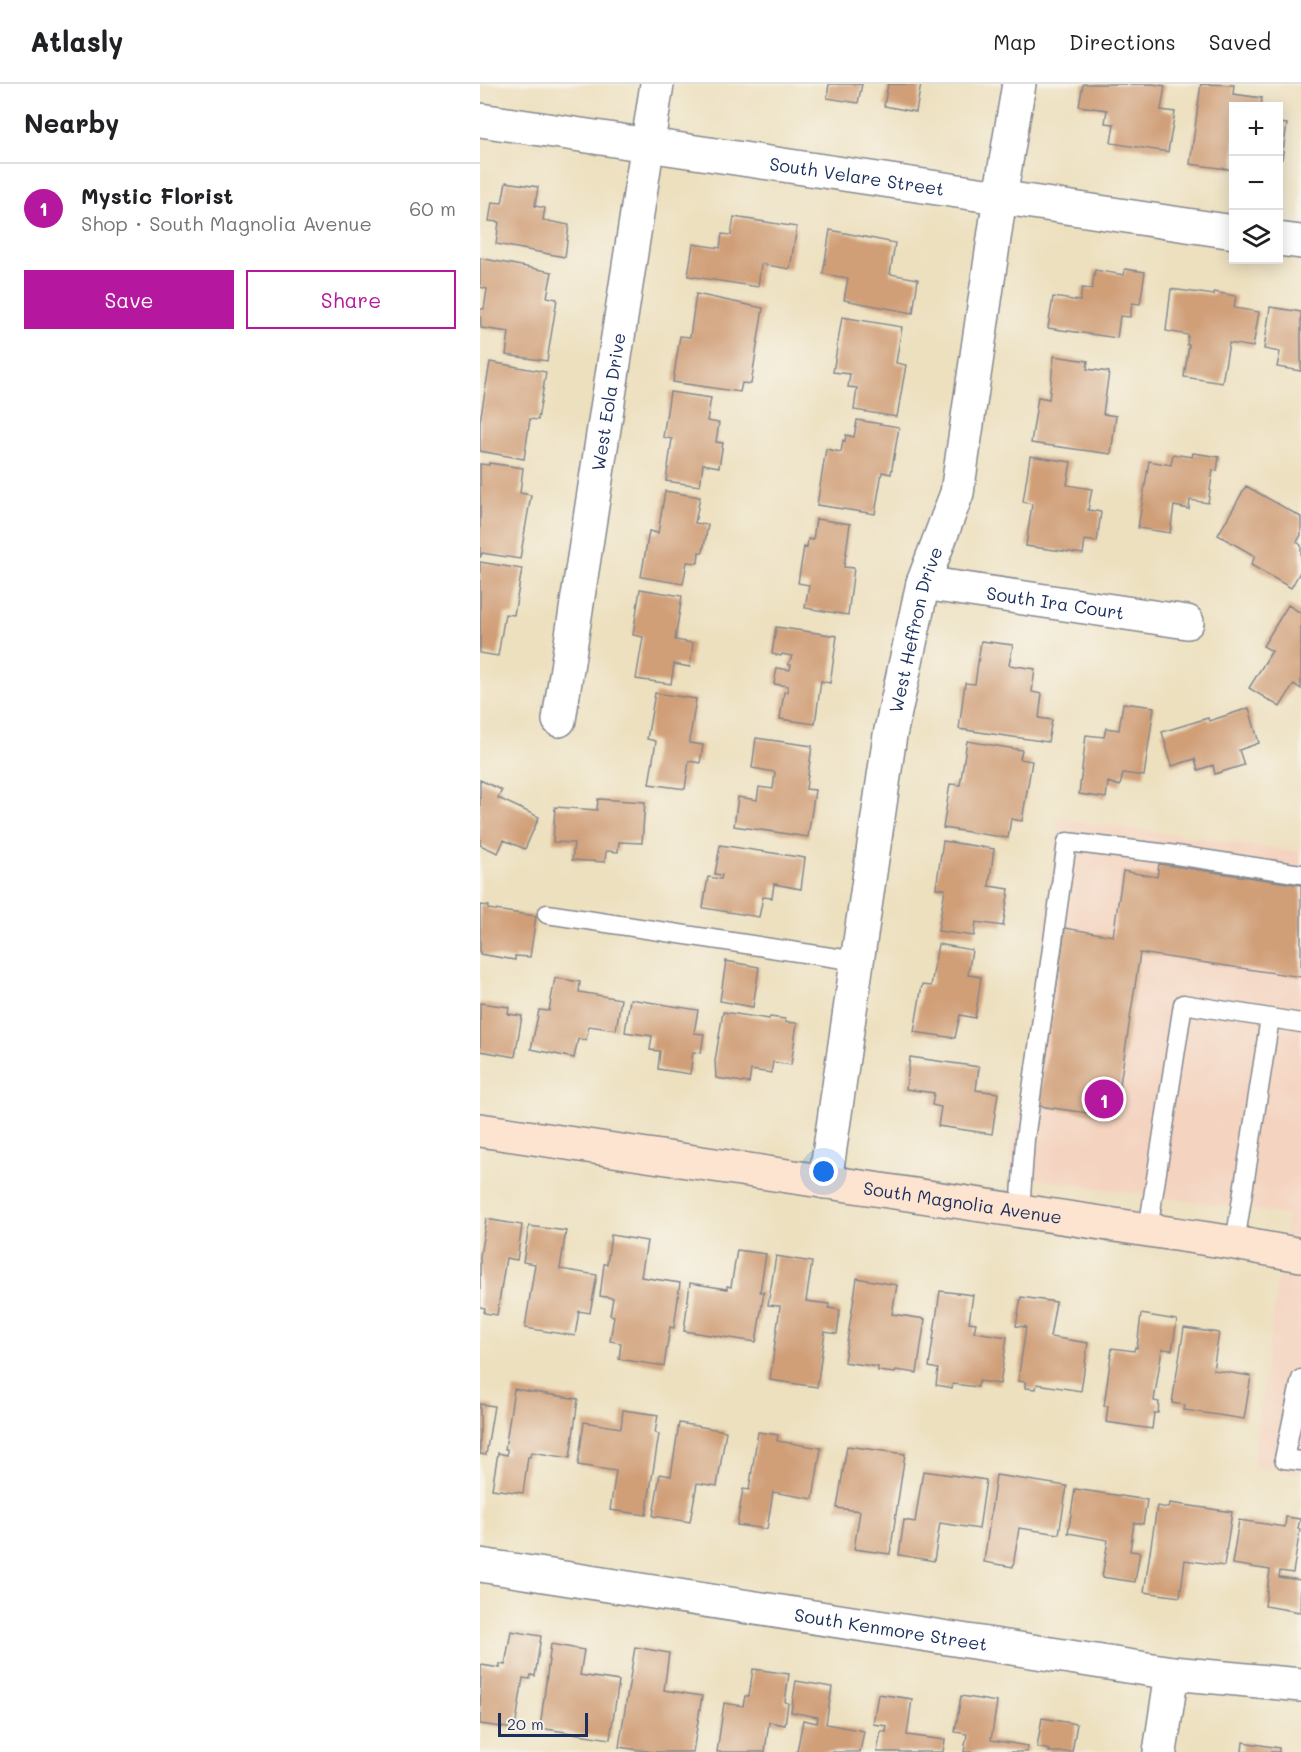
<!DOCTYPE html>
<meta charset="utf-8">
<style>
:root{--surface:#fff;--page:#f6f6f6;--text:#202124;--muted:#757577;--line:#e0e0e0;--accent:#b5179e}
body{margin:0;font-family:Mali,sans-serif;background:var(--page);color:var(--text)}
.controls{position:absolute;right:18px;top:18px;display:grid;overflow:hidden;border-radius:0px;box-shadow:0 3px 15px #0003}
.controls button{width:54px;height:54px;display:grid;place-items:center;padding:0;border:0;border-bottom:2px solid var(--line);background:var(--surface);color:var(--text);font:30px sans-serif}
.scale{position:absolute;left:18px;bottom:15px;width:90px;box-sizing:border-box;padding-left:6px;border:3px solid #1b2f5e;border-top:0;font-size:16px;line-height:21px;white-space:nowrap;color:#1b2f5e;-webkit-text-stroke:4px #f7f3e8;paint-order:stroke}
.you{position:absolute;left:344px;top:1088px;width:21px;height:21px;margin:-15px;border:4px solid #fff;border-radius:50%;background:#1a73e8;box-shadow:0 0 0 9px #1a73e833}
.badge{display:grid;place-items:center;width:39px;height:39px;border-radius:50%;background:var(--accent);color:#fff;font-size:20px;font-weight:700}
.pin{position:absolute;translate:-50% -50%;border:3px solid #fff;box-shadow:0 2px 6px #0006}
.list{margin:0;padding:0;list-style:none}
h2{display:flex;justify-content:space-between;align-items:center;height:78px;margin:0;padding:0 24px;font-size:26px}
h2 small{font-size:20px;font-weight:400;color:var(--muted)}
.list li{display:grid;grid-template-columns:39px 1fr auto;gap:18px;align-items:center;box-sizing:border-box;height:90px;padding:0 24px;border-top:2px solid var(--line)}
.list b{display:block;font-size:22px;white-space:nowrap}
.list p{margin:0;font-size:20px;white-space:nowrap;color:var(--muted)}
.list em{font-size:20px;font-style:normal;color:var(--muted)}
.actions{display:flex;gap:12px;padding:18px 24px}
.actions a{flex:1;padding:14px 0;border:2px solid var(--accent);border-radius:0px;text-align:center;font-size:21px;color:var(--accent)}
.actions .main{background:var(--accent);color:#fff}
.icon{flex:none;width:33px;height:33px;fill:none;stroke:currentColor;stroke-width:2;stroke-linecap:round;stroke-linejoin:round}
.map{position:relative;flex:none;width:821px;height:1668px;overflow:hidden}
header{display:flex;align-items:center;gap:36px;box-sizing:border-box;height:84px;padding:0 30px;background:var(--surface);border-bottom:2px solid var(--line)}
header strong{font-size:28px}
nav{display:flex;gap:33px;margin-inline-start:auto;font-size:21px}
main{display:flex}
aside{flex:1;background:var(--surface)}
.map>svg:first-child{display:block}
</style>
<header>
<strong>Atlasly</strong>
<nav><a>Map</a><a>Directions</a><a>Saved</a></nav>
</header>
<main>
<aside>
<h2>Nearby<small></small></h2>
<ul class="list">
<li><span class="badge">1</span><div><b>Mystic Florist</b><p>Shop · South Magnolia Avenue</p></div><em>60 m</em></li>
</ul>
<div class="actions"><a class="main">Save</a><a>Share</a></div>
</aside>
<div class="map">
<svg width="821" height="1668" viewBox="0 0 821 1668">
<rect width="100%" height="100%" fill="#f7f3e8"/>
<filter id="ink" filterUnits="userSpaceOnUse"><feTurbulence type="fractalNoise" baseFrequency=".0167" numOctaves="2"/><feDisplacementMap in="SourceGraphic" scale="12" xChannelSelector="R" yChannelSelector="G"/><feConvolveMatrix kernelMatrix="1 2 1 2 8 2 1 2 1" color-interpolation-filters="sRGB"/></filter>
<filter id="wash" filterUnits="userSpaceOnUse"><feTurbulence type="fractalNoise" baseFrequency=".008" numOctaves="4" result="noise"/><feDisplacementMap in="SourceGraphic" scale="24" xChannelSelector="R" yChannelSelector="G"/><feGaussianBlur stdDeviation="1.35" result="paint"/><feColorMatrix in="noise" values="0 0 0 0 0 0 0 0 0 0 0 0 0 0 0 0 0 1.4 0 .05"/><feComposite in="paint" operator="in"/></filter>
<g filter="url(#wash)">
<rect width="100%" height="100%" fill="#ede0bf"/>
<path fill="#f4d3c0" d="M579,735L821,768V1390L772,1382L807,1131L528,1091Z"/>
<g id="blocks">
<path fill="#d09f78" d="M349,0H382L378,19L347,14Z
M408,0H441L436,28L404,22Z
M603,0H672L685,2L681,26L695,28L688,68L631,59L634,40L625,39L627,26L599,22Z
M721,0L754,1L753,10L782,14L781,22H754V86L710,80Z
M798,39L807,40L802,75H798Z
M26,98L58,103L55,122L65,124L63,136L89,141L85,173L16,160L19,138L9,137L12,118L22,119Z
M254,133L317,143L310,185L281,180L278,203L208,192L213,160L240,164L242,150L251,151Z
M350,146L415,159L410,190L438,195L433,229L364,216L368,194L343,190Z
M0,174L72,188L67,213L77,215L67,277L26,271L29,248L1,244L0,225H4L7,205L0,203Z
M645,185L665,188L660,220L652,219L650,233L640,232L637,254L568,244L573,213L600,217L602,204L612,205L615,186L644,191Z
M691,205L734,211V208L756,212L754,224L779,228L773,263L749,259L742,299L704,293L709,261H707L708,251L686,247Z
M216,210L283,224L271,300L262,299L260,308L193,298L200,252L210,253Z
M790,223L821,228V287L797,283L800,268L784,265Z
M362,233L422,243L416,279L426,281L417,333L374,326L377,304L368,303L370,290L353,288Z
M574,272L608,277L607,285L629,288L623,330L636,332L631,370L551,359L558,313L569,315Z
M10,278L66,288L58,336L50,335L44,375L0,367V337Z
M190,308L231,314L227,337L239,339L236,358L243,359L239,383L223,380L220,402L186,397L192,355L183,353Z
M377,336L419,343L411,390L402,388L395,430L337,421L346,365L361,368L363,356L365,357L366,351L374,353Z
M713,369L739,373L737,387L733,386L728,419L710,416L709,425L694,422L690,449L658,444L669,377L691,381L693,370L712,373Z
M550,372L591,378L587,401L612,405L608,426L621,428L617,458L605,456L603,470L546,462L552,420L543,418Z
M9,379L43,384L40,409L51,411L40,475L2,469L0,474V380L9,381Z
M766,402L821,433V451L817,458L821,461V486L811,504L771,481L775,472L738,451Z
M185,407L220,413L215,439L228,441L223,468H219L218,479L207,478L203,500L161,493L169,447L178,449Z
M336,435L370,440L364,483L374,484L368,531L325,524L329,501L318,499L324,463L327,464L328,455L333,456Z
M0,478L42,485L34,531L25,530L18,572L0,569Z
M160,505L202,512L195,556L213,559L210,583L194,580L191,600L156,595L163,553L153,551Z
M808,521L821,529V605L814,600L800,623L769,604L792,567L783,562Z
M296,543L357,552L350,599L341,597L335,640L300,635L304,608H307L308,602L294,600L297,584L310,586L311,581H308L312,572L302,570L301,572L292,570Z
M501,557L533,561L529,581L555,585L552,608L562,610L559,634L572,636L568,658L479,645L485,599L495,600Z
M175,609L216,615L209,659L223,661L220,679L209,677L205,705L169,700L176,657L167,655Z
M643,619L674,623L664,692L643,689L640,702L628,698L626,714L599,710L606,651L624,653L626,644L639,646Z
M769,624L779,659L759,666L764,681L735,690L733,681L718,686L715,675L692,682L682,648L728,634L729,637Z
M276,654L332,662L326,705L335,706L328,753L254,742L258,713L277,716L279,703L293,705L295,688L272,684Z
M487,657L542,666L540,675L552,677L542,737L531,735L528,754L463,744L470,700L480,701Z
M0,696L22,706L18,714L59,733L45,765L24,756L18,769L0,761Z
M118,715L165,718L162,759L139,758L138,768L126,767L125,778L92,776L94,759L73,758L75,723L117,726Z
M463,757L514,765L509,802L529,805L523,842L496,838L494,852L458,847L465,805L456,804Z
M240,761L325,774L321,805L294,800L292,814L283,813L279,833L223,824L228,793L241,795L242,791L235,790Z
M679,780L821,801V893L660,869L635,1033L559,1022L585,844L633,852L643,787L677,793Z
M0,821L9,822L8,825L56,832L50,873L35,872V876L0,870Z
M458,860L492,866L488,891L501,893L495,934L480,931L475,954L434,948L442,901L451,902Z
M246,877L279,883L273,923L240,917Z
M75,894L100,898L99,908L141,915L136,946L109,942L106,956L98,955L94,974L51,965L59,926L69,927Z
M150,915L218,926L214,949L224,950L221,969L213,968L210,990L178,985L180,967L170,966L172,952L145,948Z
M0,919L29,923L28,930L42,932L35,973L0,967Z
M243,928L289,935L290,933L305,935V938L317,939L311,981L293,978L291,989L271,986L269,999L236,994L235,977Z
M430,973L499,983L496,1006L518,1009L512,1050L458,1042L461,1023L452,1021L454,1009L426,1005Z
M6,1135L42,1141L37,1176L26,1174L17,1231L4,1229L5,1224L0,1223V1172Z
M49,1142L86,1147L80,1185L117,1191L110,1229L99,1227L95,1252L45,1244L55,1180L43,1178Z
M131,1151L167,1157L161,1193L200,1199L194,1244L190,1243L184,1282L139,1275L141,1259L130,1257L134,1232L130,1231L133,1214L120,1212L124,1180H127Z
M257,1166L286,1170L280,1208H284L276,1258L204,1247L210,1199L247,1205V1202L251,1203Z
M296,1172L332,1178L326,1217L349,1220V1224L360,1226L357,1250L345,1248L337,1303L290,1296L300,1222L288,1221Z
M377,1194L417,1201L412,1230L445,1235L437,1289L416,1286L415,1289L398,1287V1283L364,1278Z
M460,1207L493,1211L489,1238L496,1239L494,1248L527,1253L520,1300L499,1297L498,1303L473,1300L472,1304L456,1301L458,1285L449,1283Z
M541,1213L576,1218L570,1253L608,1259L601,1307L557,1300L556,1305L545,1304V1298L538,1297L546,1243L536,1242Z
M661,1230L697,1236L692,1266L682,1265L674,1317L679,1318L678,1329H674L672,1345L626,1338L628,1322H624L632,1264L654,1267L655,1263L657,1264Z
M704,1244L739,1249L733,1286L771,1292L764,1335L704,1326L705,1321L692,1319Z
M34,1305L98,1315L90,1374L51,1368L50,1373H48L43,1409L12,1405L18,1369L27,1371V1365H25Z
M0,1320L14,1322L6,1371L0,1370Z
M143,1326L178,1331L175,1349L179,1350L166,1431L130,1426L136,1387L98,1381L104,1338L141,1344Z
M199,1339L246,1347L237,1402L217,1399L210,1438L173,1432L180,1390L191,1392Z
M278,1348L298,1351L297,1357L341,1364L333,1415L293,1408L287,1445L257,1441L263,1405L269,1406Z
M367,1362L425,1370L410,1470L374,1465L380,1427L357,1424Z
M443,1387L506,1396L499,1445L460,1439L454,1477L419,1471L424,1436L435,1438Z
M516,1391L587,1402L579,1450L539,1444L533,1483L504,1478Z
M595,1405L667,1416L663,1440L654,1439L650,1467L660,1468L655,1498L622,1493L628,1456L588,1449Z
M690,1419L752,1428L744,1482L705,1476L700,1513L664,1508L677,1422L689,1424Z
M806,1433L820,1435L818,1445H820L813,1489L800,1487L799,1493L821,1496L820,1528L785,1522L790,1486L752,1480L759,1436L805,1443Z
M31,1547L61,1552L55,1592L51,1591L50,1595L43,1594L35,1645L0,1640L1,1581L20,1584V1580L25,1581Z
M71,1560L104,1566L100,1591L139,1597L130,1655L60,1644Z
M155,1563L189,1569L184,1606L222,1612L213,1668H173L139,1663Z
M273,1585L309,1590L305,1618L308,1619L305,1641L289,1638L285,1668H237L244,1619L263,1622L265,1612H269Z
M316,1597L352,1603L346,1640L384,1647L380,1668H317L323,1636L337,1639L338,1633L311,1628Z
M398,1610L432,1615L427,1651L465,1656L463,1668H397L401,1647L406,1648L407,1642L393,1640Z
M481,1612L517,1618L511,1656L548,1662L547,1668H484L487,1650L475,1648Z
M562,1634L597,1640L592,1668H569L570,1666L557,1663Z
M763,1658L799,1664V1668H762Z"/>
</g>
</g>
<g filter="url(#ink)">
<use href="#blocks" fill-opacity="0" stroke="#84888e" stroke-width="1.5"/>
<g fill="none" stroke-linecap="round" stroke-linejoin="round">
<defs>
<path id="service" d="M67,830L377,877
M790,934L821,939
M540,1127L545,1055L587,758L689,770L821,790
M668,1146L703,920L790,934L755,1159
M821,1295L804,1375L821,1377"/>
<g id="minor">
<path id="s1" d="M0,36L754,148"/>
<path d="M798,155L821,158"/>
<path id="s2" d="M443,499L707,538"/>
<path id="s3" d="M79,636L177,0"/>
<path id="s4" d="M345,1098L410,651L443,499L477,409L520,113L539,0"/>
<path id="s5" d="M0,1481L692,1589L821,1601"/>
<path d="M680,1668L692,1589"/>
</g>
<g id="secondary">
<path id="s6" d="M0,1046L755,1159L821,1171"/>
</g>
</defs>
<use href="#service" stroke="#84888e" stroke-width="21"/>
<use href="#minor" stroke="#84888e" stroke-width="36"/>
<use href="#secondary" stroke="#84888e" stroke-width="36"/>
<use href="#service" stroke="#fff" stroke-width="18"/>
<use href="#minor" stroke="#fff" stroke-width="33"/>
<use href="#secondary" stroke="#fde4d0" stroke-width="33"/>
</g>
</g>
<g text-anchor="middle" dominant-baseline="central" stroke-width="6" stroke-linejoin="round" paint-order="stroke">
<g font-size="18" fill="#1b2f5e" stroke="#f7f3e8">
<text stroke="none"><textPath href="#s1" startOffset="381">South Velare Street</textPath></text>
<text stroke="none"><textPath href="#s3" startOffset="322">West Eola Drive</textPath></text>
<text stroke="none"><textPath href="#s2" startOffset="134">South Ira Court</textPath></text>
<text stroke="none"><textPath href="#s4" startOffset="560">West Heffron Drive</textPath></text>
<text stroke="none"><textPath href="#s6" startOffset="488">South Magnolia Avenue</textPath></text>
<text stroke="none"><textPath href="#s5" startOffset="416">South Kenmore Street</textPath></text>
</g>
</g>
</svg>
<div class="controls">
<button>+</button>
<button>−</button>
<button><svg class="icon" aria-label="layers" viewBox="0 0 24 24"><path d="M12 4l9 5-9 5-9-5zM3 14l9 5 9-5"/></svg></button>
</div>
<div class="scale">20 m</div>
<div class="you"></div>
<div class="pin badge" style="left:624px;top:1015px">1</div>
</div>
</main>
